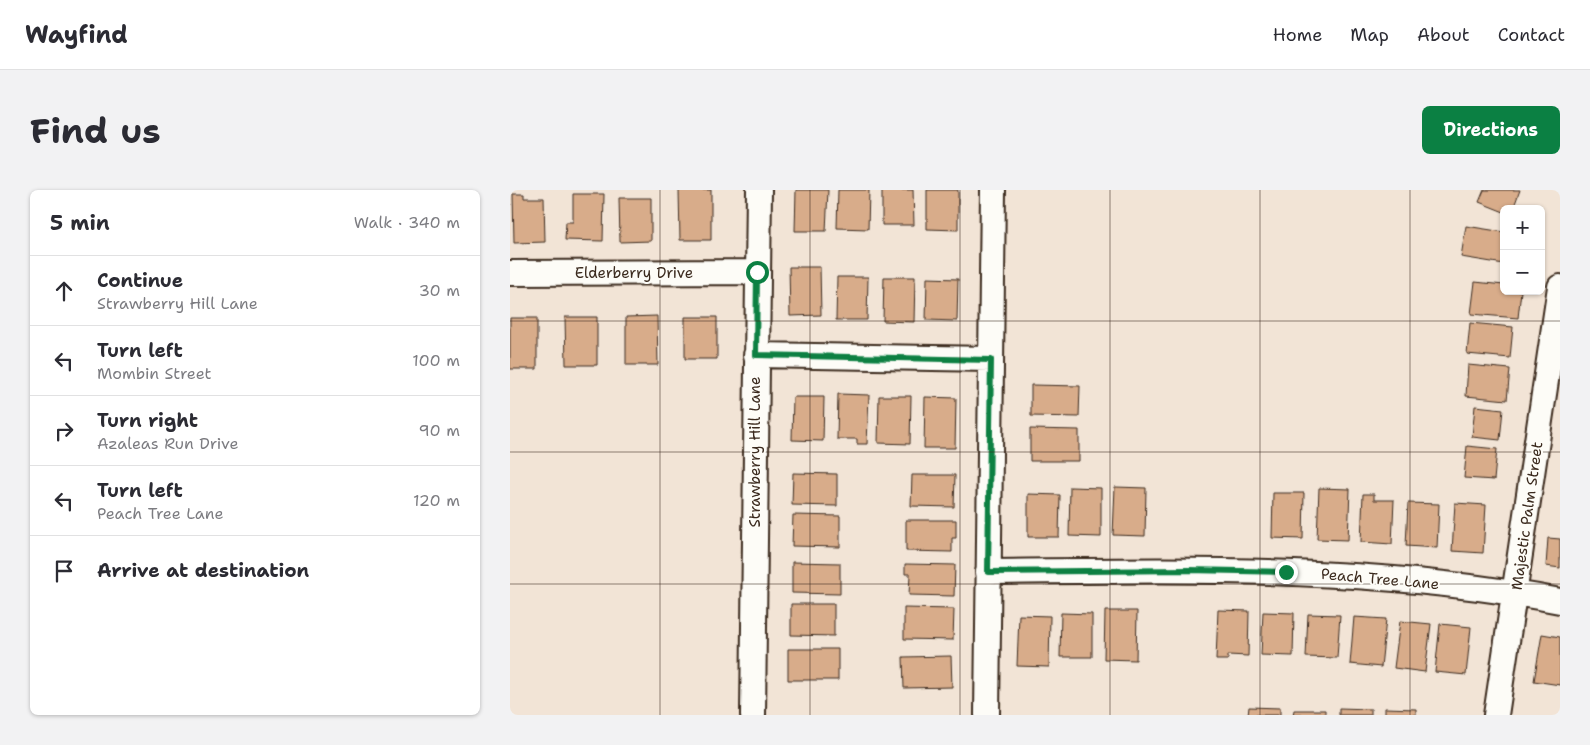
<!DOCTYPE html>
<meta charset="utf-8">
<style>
:root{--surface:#fff;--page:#f2f2f3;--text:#2b2b33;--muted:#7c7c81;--line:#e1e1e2;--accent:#0b8043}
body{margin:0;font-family:"Shantell Sans",sans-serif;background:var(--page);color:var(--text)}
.controls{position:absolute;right:15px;top:15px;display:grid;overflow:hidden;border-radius:8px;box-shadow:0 1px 4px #0004}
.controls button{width:45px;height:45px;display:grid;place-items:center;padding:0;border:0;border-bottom:1px solid var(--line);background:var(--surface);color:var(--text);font:25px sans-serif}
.stop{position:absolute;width:15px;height:15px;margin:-11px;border:4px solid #0b8043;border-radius:50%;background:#fff}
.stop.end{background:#0b8043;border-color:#fff;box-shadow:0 1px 5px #0008}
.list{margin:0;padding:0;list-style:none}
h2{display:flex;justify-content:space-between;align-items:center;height:65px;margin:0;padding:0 20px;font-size:21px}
h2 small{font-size:16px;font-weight:400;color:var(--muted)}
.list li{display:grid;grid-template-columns:32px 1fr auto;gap:15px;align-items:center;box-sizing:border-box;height:70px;padding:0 20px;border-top:1px solid var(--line)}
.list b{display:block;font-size:19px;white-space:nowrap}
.list p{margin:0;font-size:16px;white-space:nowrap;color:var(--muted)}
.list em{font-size:16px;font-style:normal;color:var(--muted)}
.icon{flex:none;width:28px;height:28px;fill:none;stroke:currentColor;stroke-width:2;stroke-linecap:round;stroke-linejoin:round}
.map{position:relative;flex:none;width:1050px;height:525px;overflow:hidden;border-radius:8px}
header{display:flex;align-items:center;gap:30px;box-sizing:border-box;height:70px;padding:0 25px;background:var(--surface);border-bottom:1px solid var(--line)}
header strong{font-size:24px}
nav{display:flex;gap:28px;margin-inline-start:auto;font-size:18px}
.intro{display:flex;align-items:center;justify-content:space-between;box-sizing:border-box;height:120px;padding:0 30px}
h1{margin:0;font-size:35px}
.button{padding:12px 22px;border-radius:8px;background:var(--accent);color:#fff;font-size:18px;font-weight:700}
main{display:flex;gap:30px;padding:0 30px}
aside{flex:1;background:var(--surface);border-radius:8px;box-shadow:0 1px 4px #0004}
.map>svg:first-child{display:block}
</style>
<header>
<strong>Wayfind</strong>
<nav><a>Home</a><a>Map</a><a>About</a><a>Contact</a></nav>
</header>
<div class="intro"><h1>Find us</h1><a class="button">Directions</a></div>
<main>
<aside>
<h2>5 min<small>Walk · 340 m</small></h2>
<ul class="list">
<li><svg class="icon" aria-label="ahead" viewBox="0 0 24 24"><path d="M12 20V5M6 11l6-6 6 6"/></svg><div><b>Continue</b><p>Strawberry Hill Lane</p></div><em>30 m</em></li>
<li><svg class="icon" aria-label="left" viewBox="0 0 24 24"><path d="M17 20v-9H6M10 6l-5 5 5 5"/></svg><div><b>Turn left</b><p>Mombin Street</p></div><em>100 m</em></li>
<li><svg class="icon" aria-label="right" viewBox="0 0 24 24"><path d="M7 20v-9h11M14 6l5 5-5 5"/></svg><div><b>Turn right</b><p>Azaleas Run Drive</p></div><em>90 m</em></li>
<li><svg class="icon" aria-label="left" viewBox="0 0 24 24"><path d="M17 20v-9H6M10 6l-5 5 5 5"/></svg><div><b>Turn left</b><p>Peach Tree Lane</p></div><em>120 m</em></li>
<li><svg class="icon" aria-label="arrive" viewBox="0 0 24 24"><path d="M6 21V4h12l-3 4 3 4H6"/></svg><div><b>Arrive at destination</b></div></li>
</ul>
</aside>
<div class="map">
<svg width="1050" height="525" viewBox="0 0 1050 525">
<rect width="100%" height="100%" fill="#f2e4d6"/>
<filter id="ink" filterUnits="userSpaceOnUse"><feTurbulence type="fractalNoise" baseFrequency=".02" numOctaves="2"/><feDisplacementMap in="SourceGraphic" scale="10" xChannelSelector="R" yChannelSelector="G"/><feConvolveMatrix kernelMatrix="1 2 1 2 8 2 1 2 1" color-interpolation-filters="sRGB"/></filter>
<g filter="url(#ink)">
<path fill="#d8ac8a" stroke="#3b2a1e" d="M169,0H201V50H170Z
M286,0H318L316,41H285Z
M328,0H359L358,39L327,38Z
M372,0H403L404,35H372Z
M417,0H448V40L417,39Z
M974,0H1010L1003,19H994V22L969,12Z
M3,4H14V8H34L35,52L4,53Z
M63,4H94L93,51L55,50L56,32H63Z
M109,8H141V51L110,52Z
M956,36L994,42V74L951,67Z
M279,77H310L311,125L280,126Z
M327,87H358L357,130H326Z
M374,87H405L404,132L373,131Z
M417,88L448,89L447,131L416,130Z
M965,92L994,95V101H1011L1008,128L961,124Z
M147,126L148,175H116V127Z
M55,127H87V175H56Z
M175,127H207V169H175Z
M0,128H27V179H0Z
M960,133L1003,137L1000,168L957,164Z
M958,175L1000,179L997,210L956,206Z
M521,195L570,196L569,227L521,226Z
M328,204L359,205L357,254H347V249H327Z
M369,206H401L400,254L368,253Z
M283,207H314L313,251L282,250Z
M415,207L446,208L445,258H414Z
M965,216L993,219L990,250L962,247Z
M520,239L569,240V271H520Z
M957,256L987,259L984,290L954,288Z
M283,283L327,284V316L282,315Z
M402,285H445L444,317L401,316Z
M560,297L591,298V347L559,346Z
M605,297L636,298L635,346L603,345Z
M809,298L840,299L838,350L807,349Z
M763,303H794L793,349L762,348Z
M518,304L550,305L549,347H518Z
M853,304H864V310H884L882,354L851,352Z
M898,313L929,314L927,358L896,356Z
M945,313L976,315L973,363L942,361Z
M283,325L330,326V357L282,356Z
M396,330H446V348H442V362L396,361Z
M1038,348L1050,349V378L1036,376Z
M282,372L330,373V404L282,403Z
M395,374L445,375L444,406L399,405L400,384H395Z
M281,414H324V446L281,445Z
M394,418L444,419L443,450L394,449Z
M708,420L739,421L738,466L718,465V470H706Z
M595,421H627L626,470L594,469Z
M753,422L784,423L783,466L751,465Z
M551,423L582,424V467H550Z
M798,424L830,425L827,468L796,467Z
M509,425L540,426L539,477L507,476Z
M844,427L876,429L871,477L840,474Z
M890,431L921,434L915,482L884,478Z
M930,434L961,437L956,485L925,482Z
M1032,444L1050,447V495L1024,491Z
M278,459H328V490H278Z
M441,466L442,497L394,498L393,467Z
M739,517L770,518V525H738Z
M829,518L861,519V525H829Z
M875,518L906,519V525H875Z
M784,520H815V525H783Z"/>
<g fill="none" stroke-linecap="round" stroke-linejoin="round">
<defs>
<path id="minor" d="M0,83L247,82
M246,165L481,169
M478,382C669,380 861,375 1050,411
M243,525L249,0
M477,525L483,0
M986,525L1050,97"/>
</defs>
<use href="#minor" stroke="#3b2a1e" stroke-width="28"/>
<use href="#minor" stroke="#fdfcf7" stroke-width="24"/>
</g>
</g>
<g fill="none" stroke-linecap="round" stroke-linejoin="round" filter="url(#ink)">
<path stroke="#0b8043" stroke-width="6" d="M247,82L246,165L481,170L478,382L678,380L776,382"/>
</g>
<path fill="none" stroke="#3b2a1e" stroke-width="1" stroke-opacity="0.55" d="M150,0V525M300,0V525M450,0V525M600,0V525M750,0V525M900,0V525M0,131H1050M0,262H1050M0,394H1050"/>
<g text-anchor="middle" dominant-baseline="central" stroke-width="4" stroke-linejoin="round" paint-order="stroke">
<g font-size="15" fill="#3b2a1e" stroke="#fdfcf7">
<text x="124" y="83">Elderberry Drive</text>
<text transform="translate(245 262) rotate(-90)">Strawberry Hill Lane</text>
<text transform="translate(1017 326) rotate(-82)">Majestic Palm Street</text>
<text transform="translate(870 389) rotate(5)">Peach Tree Lane</text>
</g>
</g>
</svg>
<div class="controls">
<button>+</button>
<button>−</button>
</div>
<div class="stop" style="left:247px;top:82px"></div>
<div class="stop end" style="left:776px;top:382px"></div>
</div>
</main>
